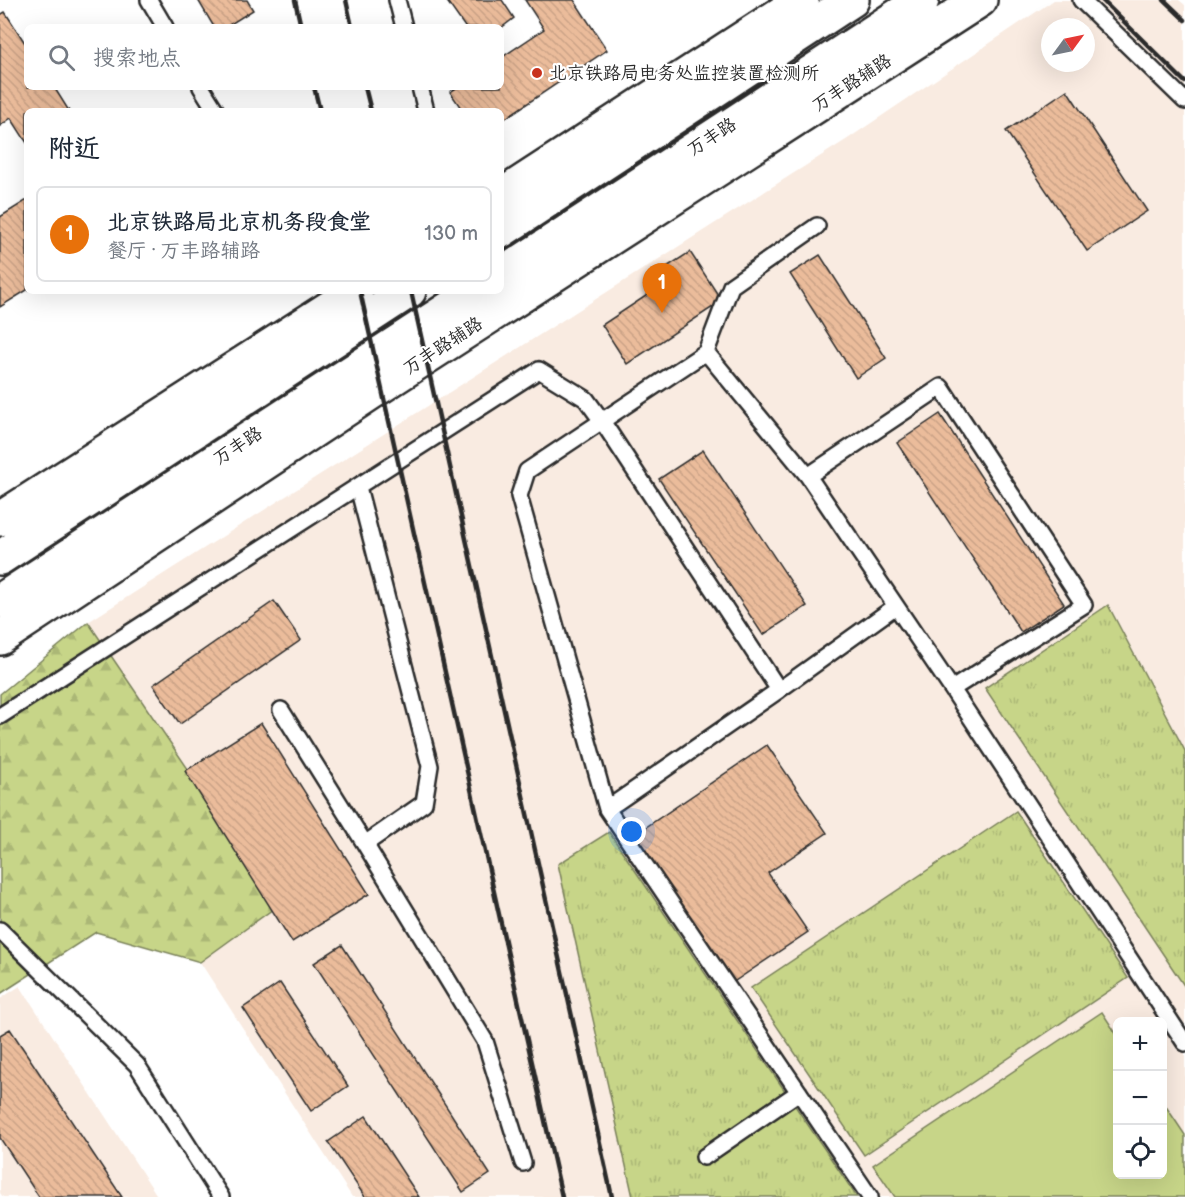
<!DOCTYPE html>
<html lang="zh">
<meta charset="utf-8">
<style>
:root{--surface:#fff;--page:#f2f2f3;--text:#1f2937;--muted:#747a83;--line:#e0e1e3;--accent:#1a73e8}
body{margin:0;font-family:"Balsamiq Sans","LXGW WenKai TC",sans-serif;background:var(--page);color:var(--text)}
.controls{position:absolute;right:18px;bottom:18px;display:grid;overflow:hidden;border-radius:9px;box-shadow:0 6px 24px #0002}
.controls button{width:54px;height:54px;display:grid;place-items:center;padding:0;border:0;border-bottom:2px solid var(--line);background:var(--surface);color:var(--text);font:30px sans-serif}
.compass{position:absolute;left:1041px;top:18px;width:54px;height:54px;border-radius:50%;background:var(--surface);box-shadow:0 6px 24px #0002;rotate:57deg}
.you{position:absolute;left:632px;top:832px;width:21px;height:21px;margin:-15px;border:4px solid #fff;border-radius:50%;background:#1a73e8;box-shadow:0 0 0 9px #1a73e833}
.badge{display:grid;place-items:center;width:39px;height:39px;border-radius:50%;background:var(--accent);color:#fff;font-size:20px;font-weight:700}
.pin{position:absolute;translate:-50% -50px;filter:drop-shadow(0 2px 3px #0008)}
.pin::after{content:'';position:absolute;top:32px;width:21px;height:18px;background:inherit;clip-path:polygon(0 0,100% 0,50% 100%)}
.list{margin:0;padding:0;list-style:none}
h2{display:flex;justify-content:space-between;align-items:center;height:78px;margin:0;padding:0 24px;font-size:26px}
h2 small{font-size:20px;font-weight:400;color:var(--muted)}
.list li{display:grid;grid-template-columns:39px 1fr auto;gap:18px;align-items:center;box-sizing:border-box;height:96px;margin:0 12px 12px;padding:0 12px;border:2px solid var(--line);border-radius:9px}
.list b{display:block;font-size:22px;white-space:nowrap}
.list p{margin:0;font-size:20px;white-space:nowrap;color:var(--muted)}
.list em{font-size:20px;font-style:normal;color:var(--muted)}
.icon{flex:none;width:33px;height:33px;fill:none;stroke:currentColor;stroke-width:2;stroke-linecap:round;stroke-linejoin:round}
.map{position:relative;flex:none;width:1185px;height:1197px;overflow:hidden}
.search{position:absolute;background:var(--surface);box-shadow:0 6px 24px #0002;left:24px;top:24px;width:480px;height:66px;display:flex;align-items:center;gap:15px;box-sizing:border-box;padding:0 21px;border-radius:9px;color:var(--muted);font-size:22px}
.panel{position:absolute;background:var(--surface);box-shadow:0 6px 24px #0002;left:24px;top:108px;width:480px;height:186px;border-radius:9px}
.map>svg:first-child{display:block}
</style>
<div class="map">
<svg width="1185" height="1197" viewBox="0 0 1185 1197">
<defs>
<pattern id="grass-tufts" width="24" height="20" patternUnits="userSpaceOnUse" patternTransform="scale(1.5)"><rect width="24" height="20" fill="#c7d588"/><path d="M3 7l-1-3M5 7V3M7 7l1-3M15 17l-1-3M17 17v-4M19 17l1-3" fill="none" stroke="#abb776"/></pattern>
<pattern id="forest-firs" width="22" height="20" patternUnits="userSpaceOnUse" patternTransform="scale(1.5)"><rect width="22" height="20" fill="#c7d588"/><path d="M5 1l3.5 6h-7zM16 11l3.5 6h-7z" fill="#abb776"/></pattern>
<pattern id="building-back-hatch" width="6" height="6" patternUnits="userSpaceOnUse" patternTransform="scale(1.5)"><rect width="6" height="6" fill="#ebbc9b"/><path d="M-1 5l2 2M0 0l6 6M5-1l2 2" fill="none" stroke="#caa286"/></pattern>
</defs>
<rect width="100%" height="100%" fill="#fff"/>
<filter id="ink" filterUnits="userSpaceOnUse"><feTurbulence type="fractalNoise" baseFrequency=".0167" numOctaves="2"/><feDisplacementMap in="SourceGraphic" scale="12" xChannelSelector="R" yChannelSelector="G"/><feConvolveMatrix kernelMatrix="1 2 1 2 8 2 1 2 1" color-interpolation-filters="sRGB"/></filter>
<g filter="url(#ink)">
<path fill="#f9ebe1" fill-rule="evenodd" d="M1054,0H1179L1185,5V1197H352L200,962L280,904L88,622L846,140ZM1050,27H1086V63H1050ZM1118,1022H1162V1174H1118Z
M20,986L158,1197H3L0,1193V999Z"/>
<path fill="url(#grass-tufts)" stroke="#79805a" stroke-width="1.5" d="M1108,605L1185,751V987L985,688Z
M1016,811L1128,978L864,1155L751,988Z
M609,832L857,1197H633L558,864Z"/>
<path fill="url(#forest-firs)" stroke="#79805a" stroke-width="1.5" d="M88,622L280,904L200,962L96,932L0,994V694Z"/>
<path fill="#c7d588" stroke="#79805a" stroke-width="1.5" d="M1102,1012L1117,1035L1118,1174H1162L1163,1102L1185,1135V1197H895L873,1165Z"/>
<path fill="url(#building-back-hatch)" stroke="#2b2b2b" stroke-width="1.5" d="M198,0H247L253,10L226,27H214Z
M446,0H502L514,18L501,28L465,27Z
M525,0H574L607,50L501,121V111H463L450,92L458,87H501V58L544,29Z
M5,12L27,46V87H54L69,111H27V143L11,118L0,126V15Z
M1067,90L1147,211L1087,251L1006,131Z
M27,200V290L0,307V217Z
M690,252L722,301L627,364L602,325L658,288L651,277Z
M820,255L886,358L856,378L790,274Z
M940,414L1064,604L1021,632L897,443Z
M703,450L807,606L763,635L659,479Z
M274,601L301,640L180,724L153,685Z
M261,723L369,894L292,942L185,771Z
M767,745L827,833L768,873L808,932L732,983L633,836Z
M342,945L490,1174L463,1192L314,963Z
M280,983L348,1086L311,1111L243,1008Z
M10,1029L122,1197H39L0,1138V1035Z
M366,1116L419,1197H365L328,1142Z"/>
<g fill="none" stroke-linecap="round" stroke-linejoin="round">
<defs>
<path id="lane" d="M149,0L165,27
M397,0L404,27
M1081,0L1185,101
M201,87L216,111
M420,87L426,111
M706,352L731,286L817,226
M602,421L779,690L607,809L519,496L527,471Z
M808,476L941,387L1084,605L952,689
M779,690L896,606
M281,710L365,844L424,803L430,766L358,487
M0,716L539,370L586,399L602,421L706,352L808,476L952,689L1185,1043
M607,809L870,1197
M365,844L485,1041L523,1163
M0,930L137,1065L221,1197
M704,1157L799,1092"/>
<path id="secondary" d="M501,196L802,0
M501,231L852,0
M501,275L922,0
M0,519L356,291
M0,558L409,291
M0,601L476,291
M0,638L372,392L980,0"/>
</defs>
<use href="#lane" stroke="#2b2b2b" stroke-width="20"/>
<use href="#secondary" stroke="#2b2b2b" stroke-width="38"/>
<use href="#lane" stroke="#fff" stroke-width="15"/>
<use href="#secondary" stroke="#fff" stroke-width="33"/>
<path stroke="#2b2b2b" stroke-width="4.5" d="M295,0L301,27
M346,0L352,27
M1102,0L1185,82
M1164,0L1185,20
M314,87L320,111
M365,87L371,111
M360,291L562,1197
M411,291L612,1197"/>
</g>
</g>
<circle fill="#c8321e" stroke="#fff" stroke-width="2" cx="537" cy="73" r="6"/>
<g text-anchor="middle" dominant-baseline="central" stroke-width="4.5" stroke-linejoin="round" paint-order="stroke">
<g font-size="18" fill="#2b2b2b" stroke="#fff" text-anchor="start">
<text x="549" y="73">北京铁路局电务处监控装置检测所</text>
</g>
<g font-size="18" fill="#2b2b2b" stroke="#fff">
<text transform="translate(852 83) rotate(-33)">万丰路辅路</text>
<text transform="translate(712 137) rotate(-33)">万丰路</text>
<text transform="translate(443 346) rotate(-33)">万丰路辅路</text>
<text transform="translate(238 446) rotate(-33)">万丰路</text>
</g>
</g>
</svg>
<div class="controls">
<button>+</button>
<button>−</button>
<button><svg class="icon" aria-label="locate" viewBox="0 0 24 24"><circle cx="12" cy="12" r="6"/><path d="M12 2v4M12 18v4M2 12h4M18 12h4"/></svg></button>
</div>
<svg class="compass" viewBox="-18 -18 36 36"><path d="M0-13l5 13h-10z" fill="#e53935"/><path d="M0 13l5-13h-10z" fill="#747a83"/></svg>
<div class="you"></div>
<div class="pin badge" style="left:662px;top:313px;background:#e8710a">1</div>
<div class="search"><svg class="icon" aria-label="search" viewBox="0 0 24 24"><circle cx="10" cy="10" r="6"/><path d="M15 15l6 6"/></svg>搜索地点</div>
<section class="panel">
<h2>附近<small></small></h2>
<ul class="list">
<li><span class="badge" style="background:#e8710a">1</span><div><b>北京铁路局北京机务段食堂</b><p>餐厅 · 万丰路辅路</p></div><em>130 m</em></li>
</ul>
</section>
</div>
